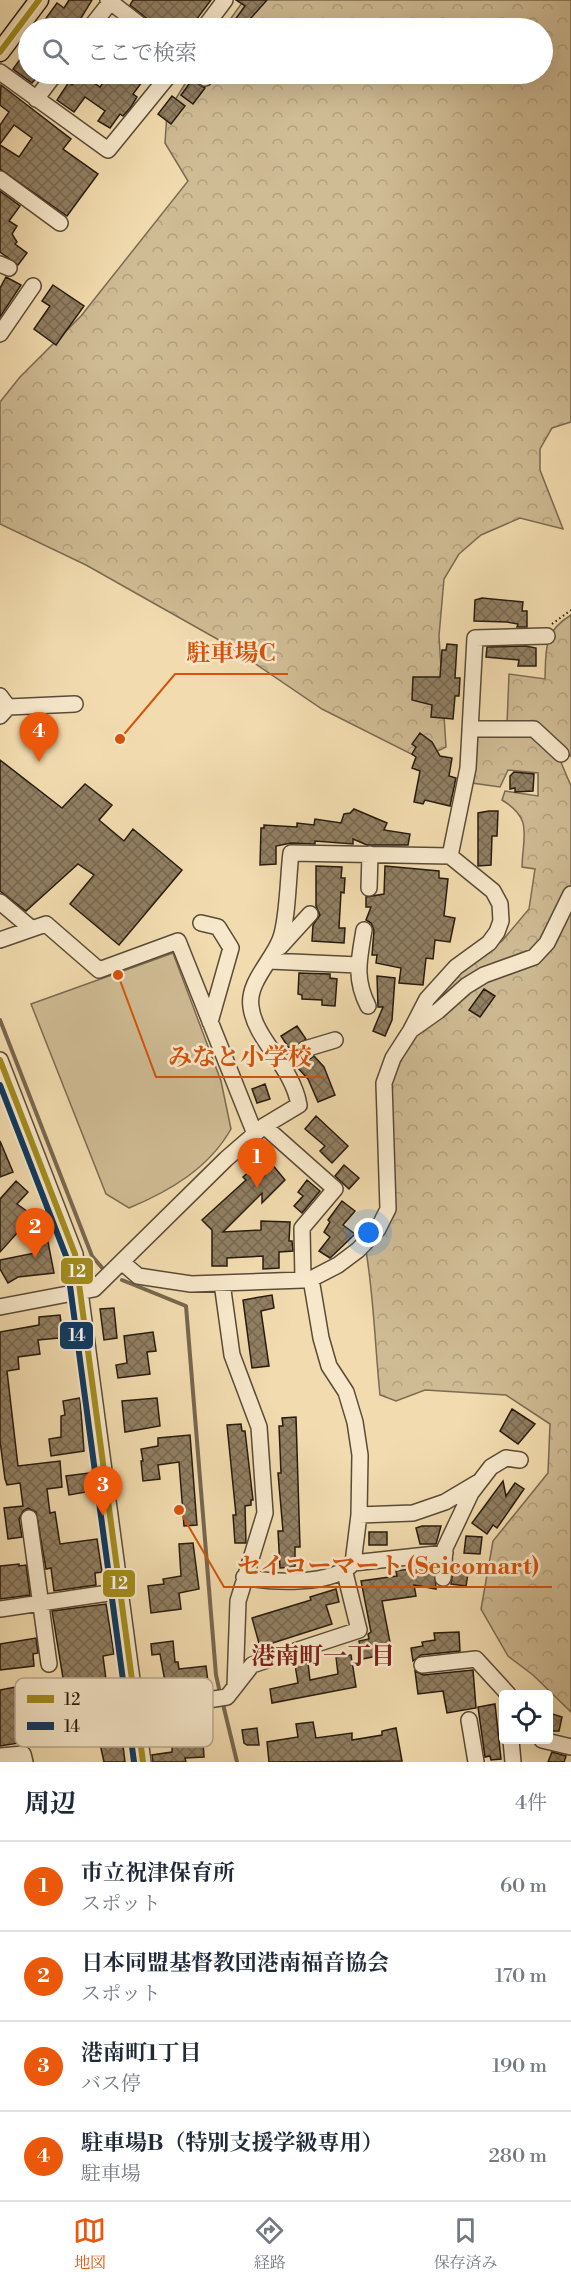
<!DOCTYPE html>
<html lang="ja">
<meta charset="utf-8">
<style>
:root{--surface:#fff;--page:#f2f2f3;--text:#1f2937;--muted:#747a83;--line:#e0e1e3;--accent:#ea580c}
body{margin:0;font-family:"Libre Bodoni","Noto Serif JP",serif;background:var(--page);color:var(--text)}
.controls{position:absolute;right:18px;bottom:18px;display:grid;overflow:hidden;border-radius:6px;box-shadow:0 6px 24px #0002}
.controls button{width:54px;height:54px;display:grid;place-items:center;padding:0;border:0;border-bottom:2px solid var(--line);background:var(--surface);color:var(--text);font:30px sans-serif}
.you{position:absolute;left:369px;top:1233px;width:21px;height:21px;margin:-15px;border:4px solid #fff;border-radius:50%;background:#1a73e8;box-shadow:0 0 0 9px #1a73e833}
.badge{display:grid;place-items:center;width:39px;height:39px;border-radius:50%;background:var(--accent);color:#fff;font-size:20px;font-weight:700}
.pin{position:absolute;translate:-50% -50px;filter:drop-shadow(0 2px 3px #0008)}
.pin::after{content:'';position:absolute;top:32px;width:21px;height:18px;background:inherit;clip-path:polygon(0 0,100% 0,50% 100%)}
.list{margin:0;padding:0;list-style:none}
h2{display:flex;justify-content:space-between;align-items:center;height:78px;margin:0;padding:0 24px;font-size:26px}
h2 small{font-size:20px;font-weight:400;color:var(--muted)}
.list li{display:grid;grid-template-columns:39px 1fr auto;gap:18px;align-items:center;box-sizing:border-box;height:90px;padding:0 24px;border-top:2px solid var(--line)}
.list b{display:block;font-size:22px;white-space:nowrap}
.list p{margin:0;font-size:20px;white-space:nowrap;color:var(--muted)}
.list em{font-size:20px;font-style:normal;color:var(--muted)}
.icon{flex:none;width:33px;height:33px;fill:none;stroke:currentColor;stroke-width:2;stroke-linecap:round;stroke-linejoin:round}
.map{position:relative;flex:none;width:571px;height:1762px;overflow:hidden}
.search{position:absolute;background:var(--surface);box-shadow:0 6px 24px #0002;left:18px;right:18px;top:18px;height:66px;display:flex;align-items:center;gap:15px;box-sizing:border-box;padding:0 21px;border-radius:33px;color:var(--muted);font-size:22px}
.sheet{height:438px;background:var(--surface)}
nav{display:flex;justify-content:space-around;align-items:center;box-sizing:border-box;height:84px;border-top:2px solid var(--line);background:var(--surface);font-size:16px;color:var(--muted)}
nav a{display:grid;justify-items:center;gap:3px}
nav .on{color:var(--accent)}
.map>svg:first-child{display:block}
</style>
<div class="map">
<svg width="571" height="1762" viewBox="0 0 571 1762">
<defs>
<pattern id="forest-crowns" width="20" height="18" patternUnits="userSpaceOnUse" patternTransform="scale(1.5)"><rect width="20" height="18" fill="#cfbb94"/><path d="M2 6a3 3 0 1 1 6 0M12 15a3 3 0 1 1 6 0" fill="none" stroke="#b2a07e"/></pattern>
<pattern id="building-cross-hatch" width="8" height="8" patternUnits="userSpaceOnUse" patternTransform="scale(1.5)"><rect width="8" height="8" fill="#917f62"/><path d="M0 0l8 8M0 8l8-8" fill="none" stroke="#76674f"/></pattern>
</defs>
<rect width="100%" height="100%" fill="#f2dcaf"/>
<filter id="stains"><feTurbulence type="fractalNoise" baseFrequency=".00333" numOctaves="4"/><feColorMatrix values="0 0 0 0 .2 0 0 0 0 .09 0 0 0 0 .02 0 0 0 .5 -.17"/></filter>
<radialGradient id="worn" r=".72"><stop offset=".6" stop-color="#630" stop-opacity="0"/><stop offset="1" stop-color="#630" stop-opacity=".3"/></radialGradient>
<path fill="#cfbb94" stroke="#7b6b52" stroke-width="1.5" d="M173,953L221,1081L231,1129C209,1168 170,1191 129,1208L106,1194L31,1004Z"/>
<path fill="url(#forest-crowns)" stroke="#7b6b52" stroke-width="1.5" d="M244,0H571V422L552,428L540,449V470L563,529L520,518L481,535L459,554L444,579L439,636L446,747L421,759L322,709L226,644L86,565L0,524V402L20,377L81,316L188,181L165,143L167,113L191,74H542V28H224Z
M571,615V756H570L536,726L507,724L509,674L545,679C546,649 543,632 571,615Z
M530,731L560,760L571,786V1712L533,1675L508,1656L481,1609L493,1541L548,1473L550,1424L506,1395L425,1390L396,1401L380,1395C375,1347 374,1298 366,1251L387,1221V1083L431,1002L458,970L502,941L529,909L535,869L522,867C523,834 533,819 502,800L505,791L538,796V773L508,770L500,787L472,783L474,732Z"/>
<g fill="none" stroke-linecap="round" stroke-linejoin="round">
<path stroke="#77674f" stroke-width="4" d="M0,1020L92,1256L104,1270
M122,1280L186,1306L216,1675L220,1693
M222,1700L237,1762"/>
</g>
<path fill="url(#building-cross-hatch)" stroke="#271b0f" stroke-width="1.5" d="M69,0H92L75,28H55L44,21L57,3L64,8Z
M133,0H211L190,28H154L150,21L130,5Z
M236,0H267L242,28H229L245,6Z
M21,58L28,63V74H40L32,83L13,69Z
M81,74L100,87L110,74H148L133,94L137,97L131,107L123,116L120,114L110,128L98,121L105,111L85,97L74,112L57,100L69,82L72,85Z
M192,80L205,88L193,104L181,95Z
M1,85L71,139L63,149L98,174L67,216L0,169V145L19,157L32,138L14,125L0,144V125L9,112L0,105Z
M172,96L185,106L171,124L158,114Z
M0,191L20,206L9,221L17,226L12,234L17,242L15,244L27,253L18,265L0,252Z
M6,277L21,285L0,317V288Z
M53,285L84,306L56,345L34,329L50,306L42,301Z
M482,598L523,602L522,611H527V627H517L518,624L507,622L474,621L475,600Z
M447,644L457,645L455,678H460L459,696H455L453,719L431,717L432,705L412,700L413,677H440L442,650H446Z
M526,646L536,648V666H518L519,660L486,657L487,647Z
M420,733L432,742L440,756L452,758L449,776L456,778L450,806L425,800L423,804L414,802L420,771L412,768L416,757L412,754L416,747L412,744Z
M0,760L62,808L85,784L112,805L99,820L124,841L133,829L182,870L119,945L70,904L94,875L78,864L26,911L0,891Z
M514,772L534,774L533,791L515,792V788L510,789V776Z
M354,809L387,823L384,830L410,834L408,845H367L353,839V844L315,841V844L291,843L276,846V864L260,865L261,828H264V825L297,827V823L314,825L315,819L341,823L344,814L350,813Z
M489,811H498L497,836H492L491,865L478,866V813Z
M316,866L342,867L341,878H345L344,893L341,892L339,928H345L344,943L312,941L313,925L320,915L316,906Z
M385,866L439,871V878L448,879L444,916L455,918L450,942L435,940L433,959L426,958L423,985L399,983L401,968L376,963L377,955H372L374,930L371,923L366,920L371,907H366V897L384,894Z
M299,973L330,974V978L337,979L335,1006L322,1005V1000L302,999V995L298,994Z
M377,976L395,978L392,1020L385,1036L373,1031L383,1007H378Z
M484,989L495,996L480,1017L469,1010Z
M297,1026L306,1039L290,1050L281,1036Z
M314,1056L324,1067L335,1095L318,1102L308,1079L298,1068Z
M265,1084L270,1099L257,1103L252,1089Z
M316,1116L348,1146L332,1163L320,1151L325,1146L305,1129Z
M0,1141L13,1172L0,1177Z
M266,1157L285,1180L262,1203V1193L223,1232L261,1230V1221L290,1222L289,1241H292L293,1251L279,1252V1268L263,1269V1256L227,1258V1266H212V1230L202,1220L246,1180L243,1177Z
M344,1165L359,1178L349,1189L335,1176Z
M307,1180L320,1191L302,1213L294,1206L303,1196L298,1192Z
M16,1181L28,1192L17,1204L31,1214L42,1211L54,1273L18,1277L8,1283L0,1269V1260L35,1253L27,1222L0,1252V1199Z
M342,1201L355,1211L343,1225L355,1234L330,1258L319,1251L330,1237L324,1232L330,1222L328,1220Z
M272,1295L274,1308L261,1311L269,1366L252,1368L243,1300Z
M114,1308L117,1338L104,1340L100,1309Z
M60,1315L62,1329L71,1327L74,1345L60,1347L59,1338L38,1340L40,1354L18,1357L19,1369L7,1371L18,1466L60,1461L62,1487L47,1489L50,1513L55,1512L60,1544L97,1539L102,1572L95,1573L96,1585L54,1591L51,1568L46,1569L36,1512L28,1508L23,1511L19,1519L22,1537L8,1539L4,1508L23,1506L20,1483L7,1485L5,1479L0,1441V1332L39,1325V1317Z
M153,1332L156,1351L147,1352L150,1374L118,1378L116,1365L127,1363L124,1336Z
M80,1398L84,1451L51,1456L49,1439L61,1437V1416L65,1415L63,1401Z
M157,1398L160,1426L125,1432L122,1401Z
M512,1409L535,1424L518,1444L500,1431Z
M296,1417L300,1547H295V1567L280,1568L278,1531H283L278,1473H281L279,1426H283L282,1418Z
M241,1424L242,1431H245L253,1500H251V1505L245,1506L246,1543H235L233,1515H236L227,1425Z
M190,1435L197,1525L184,1526L179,1462L158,1465L160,1479L143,1481L141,1461H143L141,1449L158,1446V1438Z
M89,1473L92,1491L69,1495L66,1476Z
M503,1481L506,1496L515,1483L524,1489L497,1528L493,1525L487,1534L472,1523Z
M422,1526H441L436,1544H420L416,1528Z
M369,1532H387V1545H369Z
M466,1536L482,1537L480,1554L464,1553Z
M193,1543L199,1589L179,1593L181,1609L151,1613L148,1586L164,1584L163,1579L181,1576L179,1544Z
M19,1564V1566L26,1565L30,1595L0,1599V1566Z
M454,1564L469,1567L466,1586L451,1584Z
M434,1565L436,1589L414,1585L416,1596L382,1601L390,1642L382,1655L362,1659L359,1641L369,1639L368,1634L371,1632L361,1581L397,1576L396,1571Z
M336,1589L339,1602L326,1605L332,1624L260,1647L252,1618L311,1600L310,1597Z
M106,1604L114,1654L103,1656L109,1703L111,1706H118L125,1762H104L95,1721L23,1729L25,1742L0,1746V1690L32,1684V1691L62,1688L60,1679L63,1678L52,1611Z
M459,1632L460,1651L421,1655L413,1661L411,1648L423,1646L422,1642L435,1640L434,1633Z
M36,1638L38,1653L33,1654L34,1666L0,1670V1644Z
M173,1641L175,1662H178L179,1669L206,1666L209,1690L172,1696L171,1689L166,1687L160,1654L152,1655L151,1644Z
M351,1655L356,1687L272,1703L270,1689L298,1683L295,1665L308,1663L310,1680L338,1674L336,1657Z
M473,1670L476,1708L447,1713L443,1691L418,1694L415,1671L423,1675Z
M495,1704L501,1759L491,1760L490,1756L485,1757L478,1707Z
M549,1713L562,1717L559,1731H549Z
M313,1722L316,1738L352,1733V1740L382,1735V1731L396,1728L402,1761L269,1762L267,1742L298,1737L296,1724Z
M202,1726L204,1757L185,1758L186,1762H153L152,1755L172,1752L173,1728Z
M257,1728L259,1745H247L244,1743L242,1730Z
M552,1752L566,1756L564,1762H548Z"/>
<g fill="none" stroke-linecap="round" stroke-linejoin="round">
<defs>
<path id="minor" d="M108,0L144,28
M90,28L112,0
M204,28L225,0
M0,72L108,150L170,74
M199,74L205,78
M36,99L55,74
M0,179L60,223
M0,264L9,268
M0,334L33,286
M0,696L8,707L0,716
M8,707L75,704
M470,729H534L561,754
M450,856L468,768L475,638L547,636
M369,888L370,854
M0,902L32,929
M201,923L218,927L231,948L210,1022
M364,930C359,960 354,978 368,1006
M0,940L46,924L99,970L178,941L255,1134
M280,947L310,914
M270,961L358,965
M0,1060L75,1254L143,1762
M285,1067L305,1049L335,1040
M123,1263L138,1276L191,1284L303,1280L302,1228L335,1189L264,1126
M311,1279L338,1265L358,1250L378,1229L388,1209L384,1083L393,1058L411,1030L438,1011L466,986L484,975L534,957L547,943L571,894
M303,1280L311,1279L321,1338L329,1366L346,1392L355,1422L360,1455L359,1515L353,1563
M222,1283L232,1355L259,1427L265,1513L238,1601L235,1687
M0,1307L94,1289L226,1159L264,1126L299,1105C292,1065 255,1040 251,1007C247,983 272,961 280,940C288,921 288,875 291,853L450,856L493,891L500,904L501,921L497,932L489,943L456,967L427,999L411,1030
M359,1515L413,1513L445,1502L477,1483
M29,1518L49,1664
M244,1577C272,1583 333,1586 353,1563L445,1553
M443,1578L445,1548L471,1493L491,1467L506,1458L520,1460
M0,1609L122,1591
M422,1665L476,1659L508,1694
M137,1711L227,1697L252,1665L359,1630L345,1573
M469,1720L476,1762
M511,1740L513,1762
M542,1740L571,1747
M0,1756L23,1754L25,1762"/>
<path id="major" d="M0,52L39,0"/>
</defs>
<use href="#minor" stroke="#5a4b37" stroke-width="18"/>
<use href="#major" stroke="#271b0f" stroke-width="21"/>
<path stroke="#271b0f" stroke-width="2" stroke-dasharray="1.5 3" stroke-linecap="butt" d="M552,624L571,610"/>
<use href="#minor" stroke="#f7e8cb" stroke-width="15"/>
<use href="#major" stroke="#f2dcaf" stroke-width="18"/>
<defs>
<path id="bus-1" d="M0,52L39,0
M0,1060L75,1254L143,1762"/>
<path id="bus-2" d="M0,1085L66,1256L134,1762"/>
</defs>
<use href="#bus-1" stroke="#f7e8cb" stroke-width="10"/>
<use href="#bus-2" stroke="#f7e8cb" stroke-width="10"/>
<use href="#bus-1" stroke="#a38d1e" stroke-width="6"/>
<use href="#bus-2" stroke="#0b3861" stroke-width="6"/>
</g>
<g text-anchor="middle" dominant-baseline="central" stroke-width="5" stroke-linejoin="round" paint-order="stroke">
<g font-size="24" font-weight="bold" fill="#7a1f14" stroke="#f7e8cb">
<text x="323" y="1657">港南町一丁目</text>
</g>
</g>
<rect x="15" y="1678" width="198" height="69" rx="9" fill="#f7e8cb" stroke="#b9aa93" stroke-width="1.5"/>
<rect x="27" y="1695" width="27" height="8" fill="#a38d1e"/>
<rect x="27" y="1722" width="27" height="8" fill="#0b3861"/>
<g font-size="16" fill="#271b0f">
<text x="64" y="1705">12</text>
<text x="64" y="1732">14</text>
</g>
<path fill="none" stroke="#d5530c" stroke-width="2" d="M120 739L175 674H288M118 975L156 1077H324M179 1510L224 1587H552"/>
<g fill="#d5530c" stroke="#f7e8cb" stroke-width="2">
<circle cx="120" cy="739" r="6"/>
<circle cx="118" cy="975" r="6"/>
<circle cx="179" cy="1510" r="6"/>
</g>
<g font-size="24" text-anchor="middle" font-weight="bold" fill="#d5530c" stroke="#f7e8cb" stroke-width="5" stroke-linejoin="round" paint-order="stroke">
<text x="231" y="661">駐車場C</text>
<text x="240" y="1065">みなと小学校</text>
<text x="388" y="1574">セイコーマート (Seicomart)</text>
</g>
<g stroke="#f7e8cb" stroke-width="2">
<rect x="60" y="1257" width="34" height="28" rx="6" fill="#a38d1e"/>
<rect x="59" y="1321" width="35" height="29" rx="6" fill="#0b3861"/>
<rect x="102" y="1569" width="34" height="29" rx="6" fill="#a38d1e"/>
</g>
<g font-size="16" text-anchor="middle" font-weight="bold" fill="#fff">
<text x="77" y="1277">12</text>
<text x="77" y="1341">14</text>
<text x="119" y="1589">12</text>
</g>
<rect width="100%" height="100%" filter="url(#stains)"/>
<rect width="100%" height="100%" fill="url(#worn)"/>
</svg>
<div class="controls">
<button><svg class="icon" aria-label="locate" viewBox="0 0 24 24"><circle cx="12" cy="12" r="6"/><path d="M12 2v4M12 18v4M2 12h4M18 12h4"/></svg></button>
</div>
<div class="you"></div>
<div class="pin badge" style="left:257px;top:1188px">1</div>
<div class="pin badge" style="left:35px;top:1258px">2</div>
<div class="pin badge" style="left:103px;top:1516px">3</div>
<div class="pin badge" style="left:39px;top:762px">4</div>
<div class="search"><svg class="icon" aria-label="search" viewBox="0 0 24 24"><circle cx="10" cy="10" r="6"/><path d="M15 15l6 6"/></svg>ここで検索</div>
</div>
<section class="sheet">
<h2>周辺<small>4件</small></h2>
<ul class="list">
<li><span class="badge">1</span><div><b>市立祝津保育所</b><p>スポット</p></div><em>60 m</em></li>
<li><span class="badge">2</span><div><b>日本同盟基督教団港南福音協会</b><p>スポット</p></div><em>170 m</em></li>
<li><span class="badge">3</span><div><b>港南町1丁目</b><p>バス停</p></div><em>190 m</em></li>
<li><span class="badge">4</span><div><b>駐車場B（特別支援学級専用）</b><p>駐車場</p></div><em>280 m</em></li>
</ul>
</section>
<nav>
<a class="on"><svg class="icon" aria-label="map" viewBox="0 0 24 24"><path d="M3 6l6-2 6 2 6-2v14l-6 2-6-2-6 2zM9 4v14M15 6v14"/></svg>地図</a>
<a><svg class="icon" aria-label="directions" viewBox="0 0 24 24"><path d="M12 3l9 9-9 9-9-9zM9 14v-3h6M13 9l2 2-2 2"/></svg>経路</a>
<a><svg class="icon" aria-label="saved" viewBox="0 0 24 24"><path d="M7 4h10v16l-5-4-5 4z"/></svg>保存済み</a>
</nav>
